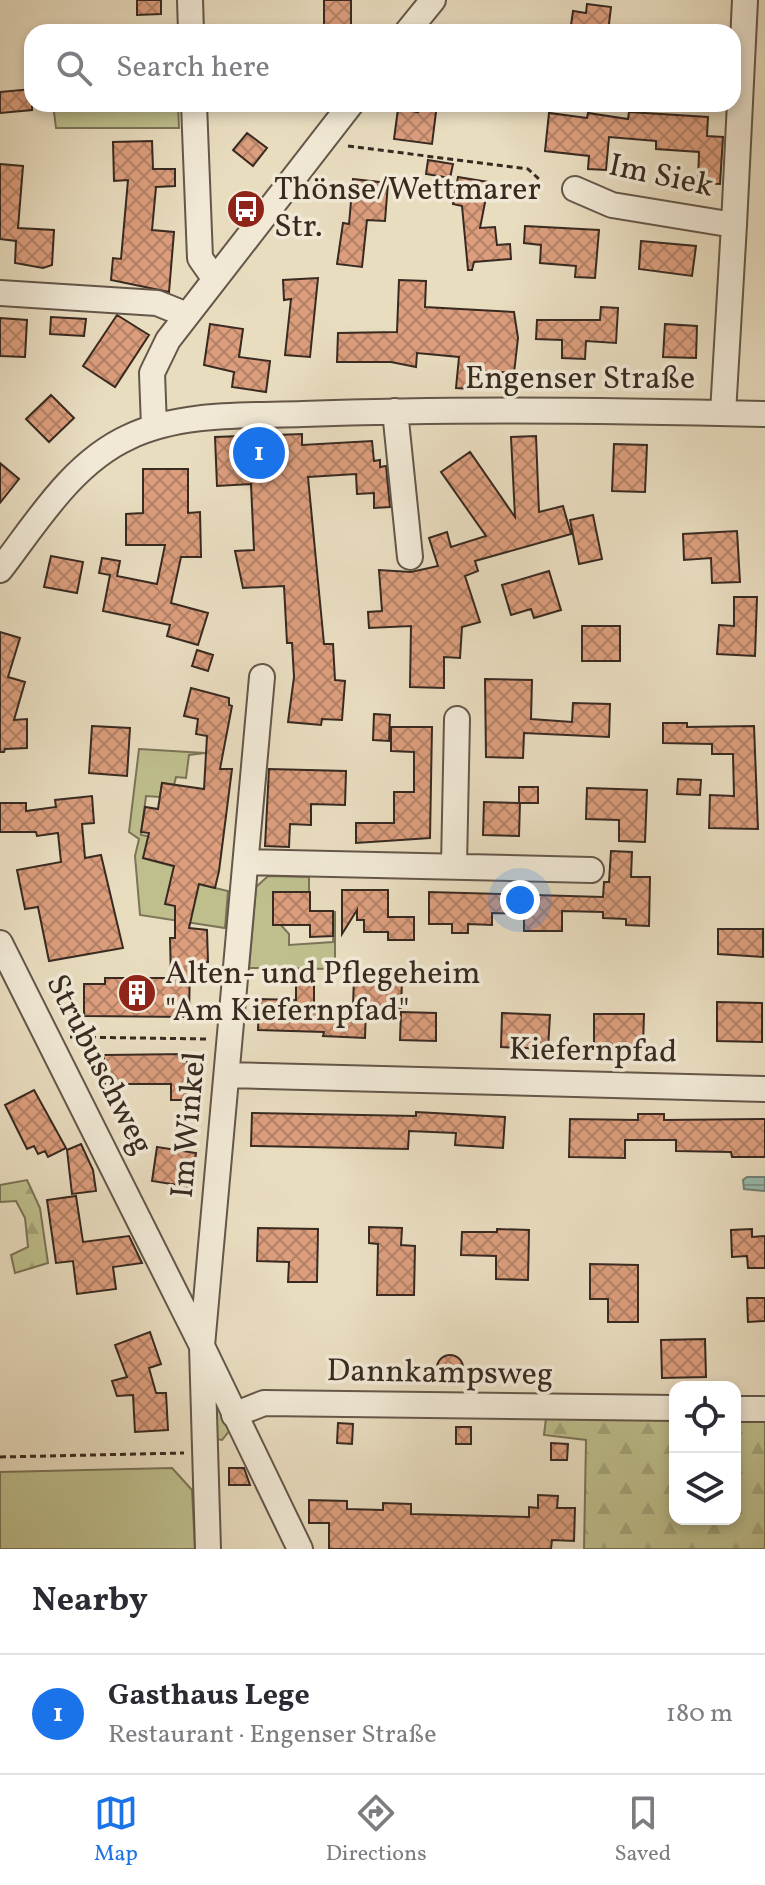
<!DOCTYPE html>
<meta charset="utf-8">
<style>
:root{--surface:#fff;--page:#f7f7f7;--text:#2b2b33;--muted:#7c7c81;--line:#e1e1e2;--accent:#1a73e8}
body{margin:0;font-family:Vollkorn,serif;background:var(--page);color:var(--text)}
.controls{position:absolute;right:24px;bottom:24px;display:grid;overflow:hidden;border-radius:16px;box-shadow:0 4px 12px #0003}
.controls button{width:72px;height:72px;display:grid;place-items:center;padding:0;border:0;border-bottom:2px solid var(--line);background:var(--surface);color:var(--text);font:40px sans-serif}
.you{position:absolute;left:520px;top:900px;width:28px;height:28px;margin:-20px;border:6px solid #fff;border-radius:50%;background:#1a73e8;box-shadow:0 0 0 12px #1a73e833}
.badge{display:grid;place-items:center;width:52px;height:52px;border-radius:50%;background:var(--accent);color:#fff;font-size:26px;font-weight:700}
.pin{position:absolute;translate:-50% -50%;border:4px solid #fff;box-shadow:0 2px 8px #0006}
.list{margin:0;padding:0;list-style:none}
h2{display:flex;justify-content:space-between;align-items:center;height:104px;margin:0;padding:0 32px;font-size:34px}
h2 small{font-size:26px;font-weight:400;color:var(--muted)}
.list li{display:grid;grid-template-columns:52px 1fr auto;gap:24px;align-items:center;box-sizing:border-box;height:120px;padding:0 32px;border-top:2px solid var(--line)}
.list b{display:block;font-size:30px;white-space:nowrap}
.list p{margin:0;font-size:26px;white-space:nowrap;color:var(--muted)}
.list em{font-size:26px;font-style:normal;color:var(--muted)}
.icon{flex:none;width:44px;height:44px;fill:none;stroke:currentColor;stroke-width:2;stroke-linecap:round;stroke-linejoin:round}
.map{position:relative;flex:none;width:765px;height:1549px;overflow:hidden}
.search{position:absolute;background:var(--surface);box-shadow:0 4px 12px #0003;left:24px;right:24px;top:24px;height:88px;display:flex;align-items:center;gap:20px;box-sizing:border-box;padding:0 28px;border-radius:24px;color:var(--muted);font-size:30px}
.sheet{height:224px;background:var(--surface)}
nav{display:flex;justify-content:space-around;align-items:center;box-sizing:border-box;height:112px;border-top:2px solid var(--line);background:var(--surface);font-size:22px;color:var(--muted)}
nav a{display:grid;justify-items:center;gap:4px}
nav .on{color:var(--accent)}
.map>svg:first-child{display:block}
</style>
<div class="map">
<svg width="765" height="1549" viewBox="0 0 765 1549">
<defs>
<pattern id="forest-firs" width="22" height="20" patternUnits="userSpaceOnUse" patternTransform="scale(2)"><rect width="22" height="20" fill="#bebf8d"/><path d="M5 1l3.5 6h-7zM16 11l3.5 6h-7z" fill="#a4a479"/></pattern>
<pattern id="water-rules" width="6" height="5" patternUnits="userSpaceOnUse" patternTransform="scale(2)"><rect width="6" height="5" fill="#98bcae"/><path d="M0 2.5h6" fill="none" stroke="#7d998d"/></pattern>
<pattern id="building-cross-hatch" width="8" height="8" patternUnits="userSpaceOnUse" patternTransform="scale(2)"><rect width="8" height="8" fill="#dc9e7d"/><path d="M0 0l8 8M0 8l8-8" fill="none" stroke="#b38166"/></pattern>
</defs>
<rect width="100%" height="100%" fill="#e9ddc0"/>
<filter id="stains"><feTurbulence type="fractalNoise" baseFrequency=".0025" numOctaves="4"/><feColorMatrix values="0 0 0 0 .2 0 0 0 0 .09 0 0 0 0 .02 0 0 0 .5 -.17"/></filter>
<radialGradient id="worn" r=".72"><stop offset=".6" stop-color="#630" stop-opacity="0"/><stop offset="1" stop-color="#630" stop-opacity=".3"/></radialGradient>
<path fill="#bebf8d" stroke="#7b7457" stroke-width="2" d="M53,104H178L179,128H56Z
M139,749L205,753L189,755L186,778L176,777L174,785L162,783L160,797L146,796L141,835L153,837L143,858L205,875L202,885L228,891L225,928L140,915L135,856L139,839L129,832Z
M268,876L309,877V892H273V925H281L289,934V945L333,942L335,911V969L249,968L256,887Z
M211,1392L230,1430L222,1440L216,1439Z
M172,1468L192,1490L195,1549H0V1472Z"/>
<path fill="url(#forest-firs)" stroke="#7b7457" stroke-width="2" d="M27,1180L40,1208L48,1263L15,1273L11,1255L28,1247L25,1218L16,1201L0,1202V1185Z
M546,1418L675,1420V1519H735V1421L765,1422V1549H584L586,1440L544,1435Z"/>
<path fill="url(#water-rules)" stroke="#728276" stroke-width="2" d="M747,1177H765V1191L744,1189L743,1180Z"/>
<path fill="url(#building-cross-hatch)" stroke="#382a21" stroke-width="2" d="M137,0H161V14L137,15Z
M324,0H351V32H324Z
M587,4L611,7L608,32H570L573,11L586,13Z
M32,89V110L0,113V92Z
M419,104H437L432,144L394,139L398,109L418,112Z
M629,112L708,117L707,136L723,137L720,184L698,183L699,152L656,149V141L609,137L606,170L588,169L589,156L545,151L549,113L587,118L588,113L628,119Z
M247,133L267,148L253,166L233,150Z
M152,141L153,169H175V186L156,187L152,230L174,232L169,292L111,280L113,258L121,259L128,180L114,181L113,142Z
M428,160L453,164L450,178L426,174Z
M0,164L23,166L18,228L54,230L52,265L43,268L15,263L16,241L0,239Z
M458,177L489,182L480,228L495,227L497,245L510,244L511,259L474,262L472,270H468L462,206L453,204Z
M353,179L388,183L385,221L367,220L362,267L337,264L343,223L349,224Z
M525,226L599,230L595,278L575,277L576,266L540,263L541,245L524,243Z
M641,241L696,246L692,276L639,269Z
M318,278L310,357L285,355L291,299L284,300L283,280Z
M399,280L426,281L425,307L514,312L518,338L514,373L474,370L471,389L456,388L459,357L417,353L416,367L391,362H337L338,333L397,332Z
M601,307L618,308L616,343L586,341L585,359L562,358V340L536,339L537,320H600Z
M117,315L149,335L115,387L83,366Z
M51,317L86,319L84,336L50,334Z
M0,318L27,320L25,357L0,356Z
M210,324L243,329L239,357L270,361L266,392L232,387L234,372L204,365Z
M665,324L697,326L696,358L663,357Z
M51,395L74,418L49,442L26,419Z
M302,434V445L372,441L374,461L380,460V467L386,466L390,507L374,508V493L357,494L356,474L308,477L324,644H333L335,680L345,681L342,720L322,719L321,725L288,722L294,677L292,643H287L284,586L243,588L235,551L254,550L251,484L217,486L215,437Z
M536,436L539,512L563,506L571,534L475,561L478,571L465,576L480,622L462,627L460,658L444,657V688L410,687L411,626L369,628L368,612L382,611L379,570L411,572L438,566L429,538L447,532L451,547L486,536L441,472L470,452L515,517L511,437Z
M614,444L647,445L645,492L612,491Z
M0,463L19,479L0,503Z
M143,469H188V513L200,512L201,557H181L171,603L208,613L198,645L167,636L170,625L103,611L110,575L99,573L102,558L120,561L117,576L157,584L165,545H126V514L143,513Z
M593,515L602,559L579,564L570,520Z
M737,531L740,582L712,583L711,558L684,560L683,534Z
M51,556L83,562L77,593L44,587Z
M549,571L561,610L534,618L531,609L511,615L502,585Z
M734,597H757L755,656L717,654L719,625L734,626Z
M582,626H620V661H582Z
M0,632L20,638L8,677L25,682L14,720L27,719V748L5,749L4,752H0Z
M197,650L213,655L208,671L192,666Z
M485,679L532,680L531,719L572,722L573,703L610,704L609,737L524,733L523,758L486,757Z
M191,688L229,698V705L232,706L220,769H232L219,871L215,888L199,884L189,928L207,930L208,962L190,963L189,1017L84,1016V984H105V978H171L170,938H175V906L165,904L174,866L143,858L149,833L141,832L145,807L158,809L162,783L204,789L207,736L196,734L198,719L184,716Z
M374,714L390,715L389,741L373,740Z
M663,723H687V727L754,726L758,829L709,828L710,795L734,796L733,754H712V744L663,743Z
M92,726L130,728L127,776L89,773Z
M391,727H432L430,838L356,843V823H394V792H414V752L391,751Z
M269,769L346,771L345,805L311,804V825L290,824L289,847L265,846Z
M678,779L701,780L700,795L677,794Z
M519,787H538V803H519Z
M587,788L647,790L645,842L619,841V820L586,819Z
M92,796L94,823L82,824L85,858L101,855L123,948L49,961L38,907L25,909L17,870L61,862L58,833L37,836L36,832H0V803H26V811L56,807L55,800Z
M484,802L520,803L519,836L483,835Z
M611,851L632,852L631,877H650L649,926L626,925V919L603,918V912L562,911V931H524V914L492,913V925L468,924V933H452V924H429V892L603,897L604,882H609Z
M342,890H388V917H414V940H388V932H364V920H357V910L342,934Z
M273,892H310V911H333V936L310,937V925H273Z
M718,929H763V957L718,954Z
M364,970L383,973V979L402,980L401,1008L353,1006L354,978H364Z
M296,976H314V1006L366,1008L365,1038L323,1036L324,1032L258,1030L259,999L296,1000Z
M717,1002L762,1003V1042L717,1041Z
M401,1012L436,1013V1041L400,1040Z
M502,1013L550,1015L548,1049L501,1047Z
M594,1014H644L643,1045H594Z
M187,1054V1085H199L200,1100H171V1084H104V1055Z
M34,1090L66,1148L48,1157L45,1151L38,1154L34,1146L27,1149L5,1105Z
M416,1112L505,1117L503,1148L455,1145L456,1133L409,1131L408,1149L251,1146L252,1113L416,1116Z
M638,1114H664V1120L765,1119V1157H732L731,1152L676,1151V1140H625V1158L569,1157L570,1119L638,1120Z
M81,1144L93,1170L96,1191L72,1194L67,1150Z
M157,1147L196,1153L191,1187L152,1181Z
M76,1196L83,1242L129,1236L142,1263L113,1267L116,1289L77,1294L73,1261L56,1263L47,1200Z
M369,1227L402,1228L401,1245L415,1246L414,1295H377L378,1244L369,1243Z
M258,1228L318,1229L317,1282H288L289,1262L257,1261Z
M497,1229L529,1230L528,1280L496,1279V1256L461,1255L462,1232H497Z
M752,1229V1237L765,1236V1268H748L747,1256L732,1257L731,1230Z
M590,1264L638,1265V1322H608V1299H590Z
M747,1298H765V1321L748,1322Z
M150,1332L161,1364L149,1368L156,1393H166L168,1430L135,1432L133,1395L117,1396L112,1381L127,1377L115,1345Z
M705,1339L706,1377L662,1378L661,1340Z
M437 1368a13 13 0 1 1 26 0a13 13 0 1 1-26 0Z
M338,1423L353,1424L352,1444L337,1443Z
M456,1427H471V1444H456Z
M551,1443L568,1444L567,1460H551Z
M229,1468H244L250,1485H229Z
M538,1495L558,1496L557,1508H575L574,1541L552,1540L551,1549H329V1523H309V1500L347,1501V1509L383,1510V1503L411,1504V1514L529,1517V1507L538,1508Z"/>
<g fill="none" stroke-linecap="round" stroke-linejoin="round">
<defs>
<path id="minor" d="M190,0L191,32
M407,32L433,0
M194,104L200,258L214,278
M575,189L612,205L734,225L723,413
M734,225L745,0
M0,293L157,303L187,315
M395,411L410,557
M154,427L152,373L168,340L351,104
M0,570C37,522 72,463 129,437C181,412 247,416 303,414C457,408 611,410 765,414
M262,677L202,1346L300,1549
M247,862L591,870
M454,866L457,719
M0,943L202,1346L208,1549
M228,1075L765,1089
M735,1409H765
M234,1415L264,1403L675,1408"/>
</defs>
<use href="#minor" stroke="#645749" stroke-width="28"/>
<path stroke="#382a21" stroke-width="3" stroke-dasharray="6 4" stroke-linecap="butt" d="M348,146L528,169L539,179
M70,1037L207,1039
M0,1457L184,1453"/>
<use href="#minor" stroke="#f1e9d6" stroke-width="24"/>
</g>
<defs>
<symbol id="bus-disc" viewBox="-11 -11 22 22"><circle r="9.5" fill="#8f2418" stroke="#f1e9d6"/><path d="M-5-6H5V4H4V6H2V4H-2V6H-4V4H-5ZM-3.5-4V0h7V-4ZM-3.5 1.2v1.5H-2V1.2ZM2 1.2v1.5H3.5V1.2Z" fill="#fff"/></symbol>
<symbol id="building-disc" viewBox="-11 -11 22 22"><circle r="9.5" fill="#8f2418" stroke="#f1e9d6"/><path d="M-4-6H4V6H1V3H-1V6H-4ZM-2.5-4.3h1.7v1.8h-1.7ZM.8-4.3h1.7v1.8H.8ZM-2.5-1h1.7V.8h-1.7ZM.8-1h1.7V.8H.8Z" fill="#fff"/></symbol>
</defs>
<g fill-rule="evenodd">
<use href="#bus-disc" x="224" y="187" width="44" height="44"/>
<use href="#building-disc" x="115" y="971" width="44" height="44"/>
</g>
<g text-anchor="middle" dominant-baseline="central" stroke-width="7" stroke-linejoin="round" paint-order="stroke">
<g font-size="32" fill="#382a21" stroke="#f1e9d6">
<text transform="translate(661 177) rotate(12)">Im Siek</text>
<text x="580" y="380">Engenser Straße</text>
<text transform="translate(593 1052) rotate(1)">Kiefernpfad</text>
<text transform="translate(98 1065) rotate(63)">Strubuschweg</text>
<text transform="translate(190 1125) rotate(-85)">Im Winkel</text>
<text transform="translate(440 1374) rotate(1)">Dannkampsweg</text>
</g>
<g font-size="32" fill="#382a21" stroke="#f1e9d6" text-anchor="start">
<text x="274" y="191">Thönse/Wettmarer<tspan x="274" dy="37">Str.</tspan></text>
<text x="165" y="975">Alten- und Pflegeheim<tspan x="165" dy="37">"Am Kiefernpfad"</tspan></text>
</g>
</g>
<rect width="100%" height="100%" filter="url(#stains)"/>
<rect width="100%" height="100%" fill="url(#worn)"/>
</svg>
<div class="controls">
<button><svg class="icon" aria-label="locate" viewBox="0 0 24 24"><circle cx="12" cy="12" r="6"/><path d="M12 2v4M12 18v4M2 12h4M18 12h4"/></svg></button>
<button><svg class="icon" aria-label="layers" viewBox="0 0 24 24"><path d="M12 4l9 5-9 5-9-5zM3 14l9 5 9-5"/></svg></button>
</div>
<div class="you"></div>
<div class="pin badge" style="left:259px;top:453px">1</div>
<div class="search"><svg class="icon" aria-label="search" viewBox="0 0 24 24"><circle cx="10" cy="10" r="6"/><path d="M15 15l6 6"/></svg>Search here</div>
</div>
<section class="sheet">
<h2>Nearby<small></small></h2>
<ul class="list">
<li><span class="badge">1</span><div><b>Gasthaus Lege</b><p>Restaurant · Engenser Straße</p></div><em>180 m</em></li>
</ul>
</section>
<nav>
<a class="on"><svg class="icon" aria-label="map" viewBox="0 0 24 24"><path d="M3 6l6-2 6 2 6-2v14l-6 2-6-2-6 2zM9 4v14M15 6v14"/></svg>Map</a>
<a><svg class="icon" aria-label="directions" viewBox="0 0 24 24"><path d="M12 3l9 9-9 9-9-9zM9 14v-3h6M13 9l2 2-2 2"/></svg>Directions</a>
<a><svg class="icon" aria-label="saved" viewBox="0 0 24 24"><path d="M7 4h10v16l-5-4-5 4z"/></svg>Saved</a>
</nav>
